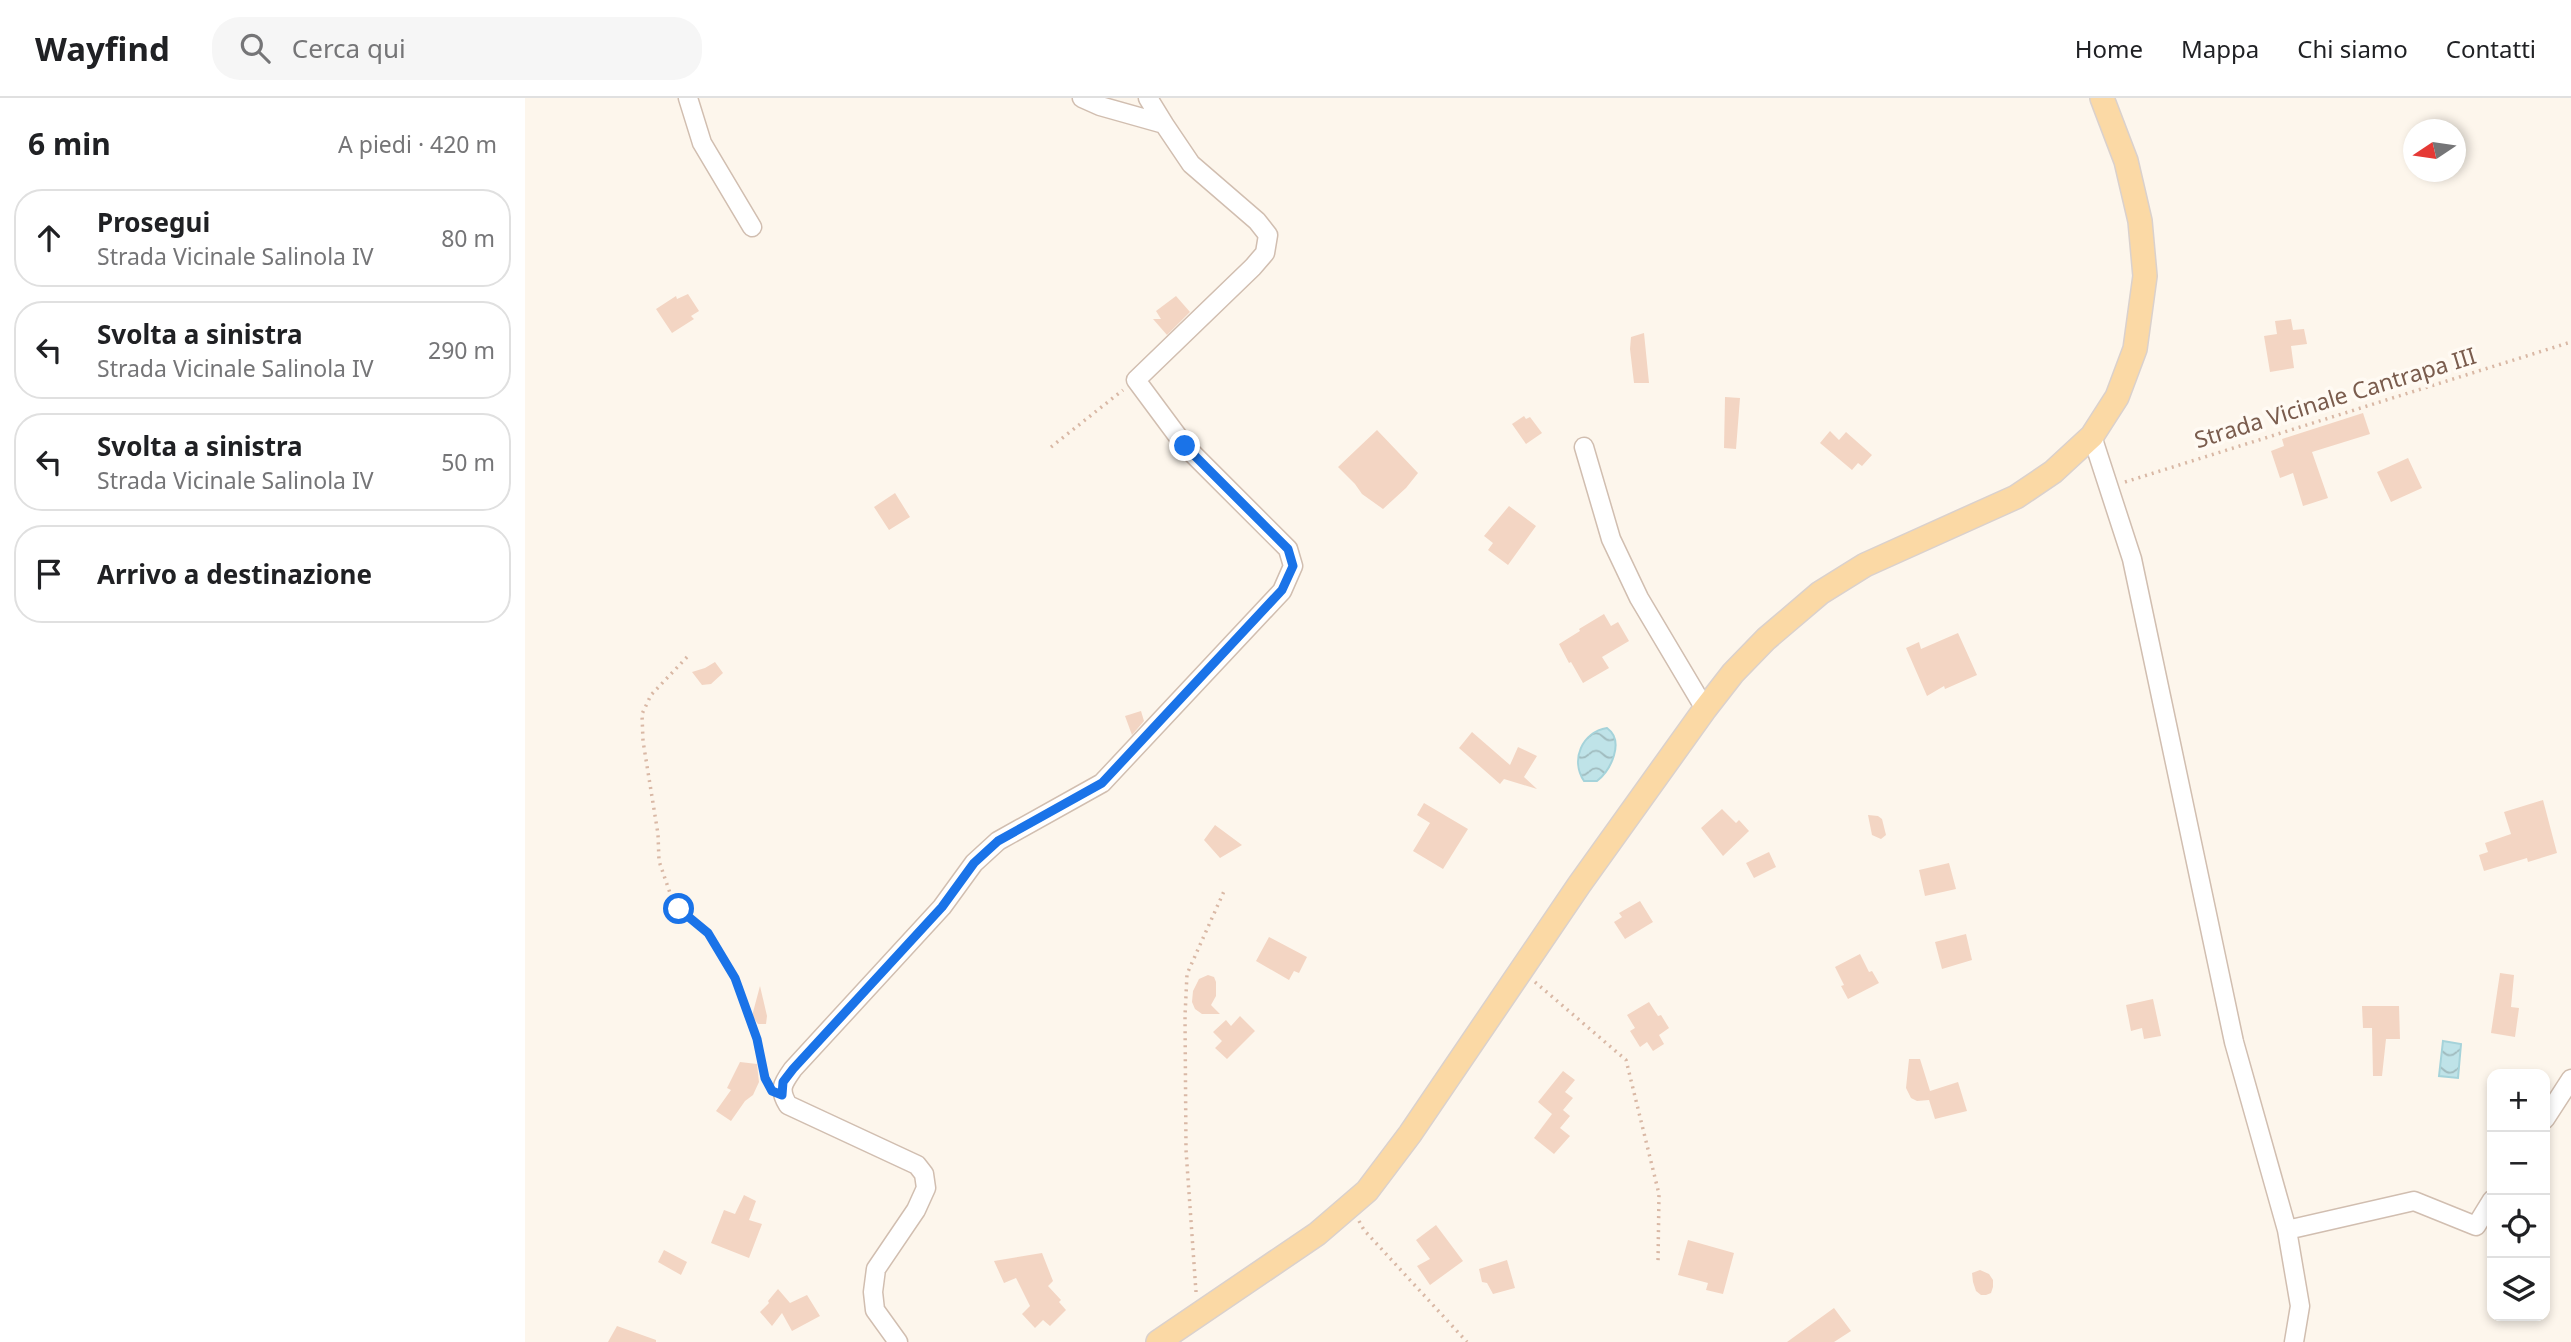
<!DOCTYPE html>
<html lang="it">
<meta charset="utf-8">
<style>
:root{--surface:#fff;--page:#f6f6f6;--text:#202124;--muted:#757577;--line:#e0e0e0}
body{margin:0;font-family:"Noto Sans",sans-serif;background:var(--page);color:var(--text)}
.controls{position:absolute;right:21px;bottom:21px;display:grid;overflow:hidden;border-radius:14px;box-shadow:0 4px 10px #0003}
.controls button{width:63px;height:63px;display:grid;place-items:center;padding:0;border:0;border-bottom:2px solid var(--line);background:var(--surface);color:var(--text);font:35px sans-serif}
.compass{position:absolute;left:1878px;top:21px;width:63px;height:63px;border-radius:50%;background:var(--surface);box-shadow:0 4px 10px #0003;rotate:257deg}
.stop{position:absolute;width:21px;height:21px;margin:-16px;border:5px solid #1a73e8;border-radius:50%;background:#fff}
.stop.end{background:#1a73e8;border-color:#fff;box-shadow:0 2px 7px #0008}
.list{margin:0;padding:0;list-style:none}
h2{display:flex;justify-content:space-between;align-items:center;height:91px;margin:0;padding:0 28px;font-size:30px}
h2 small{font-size:23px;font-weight:400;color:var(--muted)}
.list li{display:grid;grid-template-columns:46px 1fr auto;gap:21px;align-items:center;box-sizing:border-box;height:98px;margin:0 14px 14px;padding:0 14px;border:2px solid var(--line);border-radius:28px}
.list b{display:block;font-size:26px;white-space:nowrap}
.list p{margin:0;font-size:23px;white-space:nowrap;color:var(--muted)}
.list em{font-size:23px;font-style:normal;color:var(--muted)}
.icon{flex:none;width:38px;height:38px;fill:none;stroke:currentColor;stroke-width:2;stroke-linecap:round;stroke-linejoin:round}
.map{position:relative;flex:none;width:2046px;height:1244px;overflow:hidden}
header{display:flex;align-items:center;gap:42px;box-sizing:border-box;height:98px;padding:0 35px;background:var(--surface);border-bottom:2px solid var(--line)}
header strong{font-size:33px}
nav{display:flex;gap:38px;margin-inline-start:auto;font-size:24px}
.search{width:490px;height:63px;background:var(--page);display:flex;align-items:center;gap:18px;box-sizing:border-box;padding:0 24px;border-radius:28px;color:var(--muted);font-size:26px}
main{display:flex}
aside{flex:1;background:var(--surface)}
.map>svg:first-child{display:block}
</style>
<header>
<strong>Wayfind</strong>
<div class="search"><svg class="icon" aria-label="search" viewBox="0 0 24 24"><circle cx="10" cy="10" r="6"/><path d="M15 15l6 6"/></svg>Cerca qui</div>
<nav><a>Home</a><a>Mappa</a><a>Chi siamo</a><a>Contatti</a></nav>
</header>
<main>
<aside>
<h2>6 min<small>A piedi · 420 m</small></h2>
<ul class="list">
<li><svg class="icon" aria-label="ahead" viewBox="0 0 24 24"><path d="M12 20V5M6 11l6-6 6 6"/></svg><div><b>Prosegui</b><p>Strada Vicinale Salinola IV</p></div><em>80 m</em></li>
<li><svg class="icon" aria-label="left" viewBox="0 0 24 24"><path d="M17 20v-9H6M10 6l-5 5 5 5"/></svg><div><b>Svolta a sinistra</b><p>Strada Vicinale Salinola IV</p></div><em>290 m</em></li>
<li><svg class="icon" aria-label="left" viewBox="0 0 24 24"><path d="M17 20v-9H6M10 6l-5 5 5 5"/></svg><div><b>Svolta a sinistra</b><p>Strada Vicinale Salinola IV</p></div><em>50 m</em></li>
<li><svg class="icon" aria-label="arrive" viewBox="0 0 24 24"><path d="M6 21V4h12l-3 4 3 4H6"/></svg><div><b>Arrivo a destinazione</b></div></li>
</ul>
</aside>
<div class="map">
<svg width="2046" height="1244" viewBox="0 0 2046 1244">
<defs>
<pattern id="water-waves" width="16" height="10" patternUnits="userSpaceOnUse" patternTransform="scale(1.75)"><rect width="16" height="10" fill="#bfe3e8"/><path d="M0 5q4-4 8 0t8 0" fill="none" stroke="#a0bbbe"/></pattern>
</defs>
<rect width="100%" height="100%" fill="#fdf6ec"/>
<path fill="url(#water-waves)" stroke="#a5d3da" stroke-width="2" d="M1082,630C1100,643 1086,672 1072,683H1059C1045,662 1057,634 1082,630Z
M1918,943L1936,946L1933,980L1914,978Z"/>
<path fill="#f3d5c3" d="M163,196L174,213L166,218L169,221L147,235L131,211L151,198L152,201Z
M651,198L665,214L642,237L628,221H636L631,213Z
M1766,221L1768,232L1779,231L1782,246L1766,248L1769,270L1745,274L1739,238L1752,236L1750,223Z
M1119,235L1124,285H1109L1105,251L1106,239Z
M1200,299L1215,300L1211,351L1199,350Z
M1838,315L1845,336L1787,354L1803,400L1778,408L1768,375L1755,380L1746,353L1759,348L1757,341Z
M999,318L1001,321L1005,319L1017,335L1001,346L987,326Z
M852,332L893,375L881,390L858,411L837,396L830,386L813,369Z
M1305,333L1314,342L1321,334L1347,357L1337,368L1333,365L1327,372L1295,345Z
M1883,360L1897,390L1866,404L1852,374Z
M370,395L385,419L364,432L349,409Z
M984,408L1011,428L983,467L963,452L968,445L959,438Z
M1079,516L1086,528L1093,524L1104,543L1077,559L1084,570L1058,585L1046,564L1044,565L1034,546L1055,533L1054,531Z
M1433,535L1452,577L1420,591L1419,588L1402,598L1381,550L1394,544L1396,551Z
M190,564L198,575L186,586L177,587L167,574L180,570Z
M616,613L619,623L607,637L600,618Z
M947,634L985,667L993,649L1012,658L999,679L1012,691L979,681L975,686L934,650Z
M2018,702L2032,755L2003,764L2002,760L1959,773L1954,757L1963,754L1960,745L1986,736L1979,714Z
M899,705L943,731L918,771L888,753L905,725L892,717Z
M1197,711L1211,725L1214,722L1224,733L1198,758L1176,730Z
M1343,717L1353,718L1357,721L1361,737L1356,741L1347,737Z
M690,727L717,747L695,760L679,742Z
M1244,754L1251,769L1229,780L1221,765Z
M1424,765L1431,791L1400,798L1394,772Z
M1115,803L1128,824L1100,841L1089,824L1097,819L1094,815Z
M1441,836L1447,862L1417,871L1410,844Z
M744,839L782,859L774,875L769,873L764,882L731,863Z
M1335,856L1344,874L1347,873L1354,885L1323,901L1316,888L1319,887L1310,869Z
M1975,875L1989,877L1986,909L1994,910L1990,939L1966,935Z
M683,877L689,879L691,884V898L686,907L695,916H677L670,911L667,904L668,893L674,881Z
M235,888L242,918L241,926H233L227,918Z
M1628,901L1636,938L1619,941L1617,930L1606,933L1601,907Z
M1124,904L1133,918L1136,917L1144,930L1134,937L1139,946L1128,953L1122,944L1115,949L1105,933L1110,930L1102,917Z
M1837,908H1874L1875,941H1861L1857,978H1848L1847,930H1838Z
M715,918L730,933L702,961L690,950L697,943L688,934L701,922L706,928Z
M1384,961H1395L1405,993L1433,984L1442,1013L1410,1021L1404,1002L1392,1003L1386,1000L1381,990Z
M215,964L232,966L234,984L228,997L220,1003L206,1023L191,1013L206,992L202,990Z
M1038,973L1050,982L1040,994L1048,1000L1038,1012L1045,1018L1035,1030L1045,1038L1029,1056L1009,1040L1027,1016L1013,1004Z
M219,1097L231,1103L224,1122L237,1126L224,1160L186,1145L199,1112L210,1116Z
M911,1127L938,1163L905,1187L892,1168L905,1161L891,1142Z
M1163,1142L1209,1155L1198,1196L1181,1192L1183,1185L1153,1177Z
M139,1152L162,1164L156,1177L133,1164Z
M517,1155L528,1183L523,1188L536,1202L534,1204L541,1212L525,1228L518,1222L510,1230L497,1216L505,1208L491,1180L479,1185L469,1163Z
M982,1162L990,1190L968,1196L962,1185L957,1184L954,1171Z
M1455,1172L1464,1176L1468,1182V1189L1466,1195L1461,1197H1456L1451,1193L1448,1184L1447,1175Z
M253,1191L265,1205L282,1197L295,1218L267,1233L257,1215L247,1228L235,1214L244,1205L243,1203Z
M1309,1210L1326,1233L1309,1244H1262Z
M92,1228L131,1242V1244H83Z"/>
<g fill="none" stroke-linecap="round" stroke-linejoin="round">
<defs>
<path id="minor" d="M163,0L177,45L227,129
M557,0L575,8L639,26L623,0
M1567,338L1607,461L1709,944L1762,1132L1775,1208L1769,1244
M1059,349L1086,441L1114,500L1180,611
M2020,1021L2046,981
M1762,1132L1889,1103L1951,1128L1967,1102
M373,1244L350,1212L348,1194L351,1171L391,1112L401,1090L399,1076L392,1067L263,1007C253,991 258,985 268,971L417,809L449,765L473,743L577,685L757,493L768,468L763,451L660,348L611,282L728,169L740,155L743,137L732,123L666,66L639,26"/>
<path id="major" d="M633,1244L792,1136L842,1093L885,1036L1054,787L1180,611L1208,575L1241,541L1295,495L1340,467L1491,399L1528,374L1567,338L1592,299L1610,251L1620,178L1615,123L1601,63L1577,0"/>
</defs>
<use href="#minor" stroke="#d1beb0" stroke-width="21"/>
<use href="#major" stroke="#dad1cd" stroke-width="26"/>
<path stroke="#d9b8a5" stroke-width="3.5" stroke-dasharray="2 5" stroke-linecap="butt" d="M526,349L598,292
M1600,384L2046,244
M162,559L126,597L117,616L118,643L133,736L134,763L145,795L154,811L183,835L210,880L232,941L241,982
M1010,884L1101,962L1134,1096L1133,1165
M834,1123L839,1132L942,1244
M671,1194L661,1052L660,918L662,876L700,791"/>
<use href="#minor" stroke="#fff" stroke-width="18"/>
<use href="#major" stroke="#fbd9a5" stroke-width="23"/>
</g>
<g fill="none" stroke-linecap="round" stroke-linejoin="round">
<path stroke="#1a73e8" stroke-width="9" d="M154,811L183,835L210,880L232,941L240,980L247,993L257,997L258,984L268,971L417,809L449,765L473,743L577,685L757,492L768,468L763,451L660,348"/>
</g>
<g text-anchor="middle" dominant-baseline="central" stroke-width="7" stroke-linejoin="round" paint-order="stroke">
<g font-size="23" fill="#7a5c4d" stroke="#fffaf3">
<text transform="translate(1810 299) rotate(-17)">Strada Vicinale Cantrapa III</text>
</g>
</g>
</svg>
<div class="controls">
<button>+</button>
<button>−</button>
<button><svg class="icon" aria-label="locate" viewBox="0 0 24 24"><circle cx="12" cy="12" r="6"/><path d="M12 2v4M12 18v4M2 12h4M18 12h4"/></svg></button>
<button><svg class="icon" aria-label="layers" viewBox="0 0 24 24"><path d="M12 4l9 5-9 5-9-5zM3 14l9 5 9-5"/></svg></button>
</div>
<svg class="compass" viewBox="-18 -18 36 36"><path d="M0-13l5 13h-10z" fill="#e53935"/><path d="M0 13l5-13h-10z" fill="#757577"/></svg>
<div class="stop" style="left:154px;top:811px"></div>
<div class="stop end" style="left:660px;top:348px"></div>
</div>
</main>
